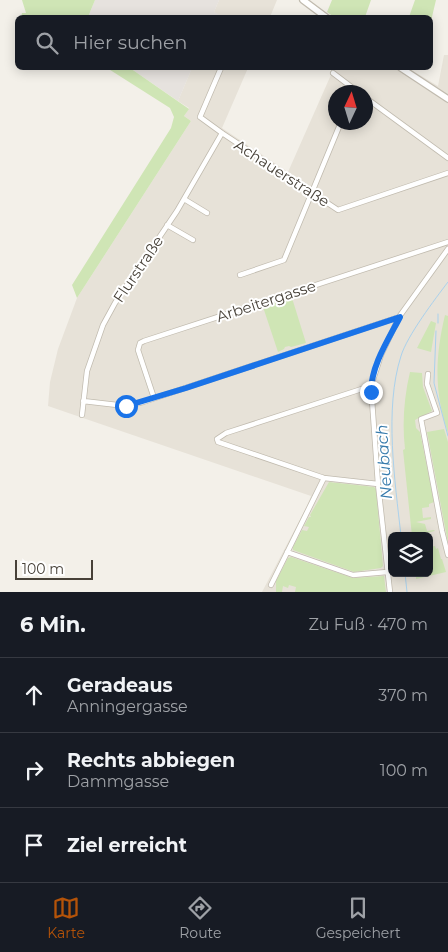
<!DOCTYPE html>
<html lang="de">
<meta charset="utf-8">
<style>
:root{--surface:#171b24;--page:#242831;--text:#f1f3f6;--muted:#9ea1a6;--line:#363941;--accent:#b45309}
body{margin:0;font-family:Montserrat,sans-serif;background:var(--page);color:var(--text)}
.controls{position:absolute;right:15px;bottom:15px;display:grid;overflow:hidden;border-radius:8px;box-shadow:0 2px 12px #0003}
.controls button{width:45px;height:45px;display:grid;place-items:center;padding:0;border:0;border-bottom:1px solid var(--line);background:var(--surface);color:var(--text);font:25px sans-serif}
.compass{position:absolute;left:328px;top:85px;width:45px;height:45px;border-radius:50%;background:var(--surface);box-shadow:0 2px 12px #0003;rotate:4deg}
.scale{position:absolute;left:15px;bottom:12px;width:78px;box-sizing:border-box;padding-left:5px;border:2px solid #474138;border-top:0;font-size:14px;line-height:18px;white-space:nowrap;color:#474138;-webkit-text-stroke:4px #fff;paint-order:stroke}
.stop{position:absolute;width:15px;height:15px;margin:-11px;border:4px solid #1a73e8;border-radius:50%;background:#fff}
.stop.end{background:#1a73e8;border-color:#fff;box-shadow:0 1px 5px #0008}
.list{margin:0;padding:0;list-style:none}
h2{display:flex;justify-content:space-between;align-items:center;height:65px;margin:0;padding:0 20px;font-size:21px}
h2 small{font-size:16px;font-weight:400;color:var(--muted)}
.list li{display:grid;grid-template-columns:32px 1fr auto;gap:15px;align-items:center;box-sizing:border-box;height:75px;padding:0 20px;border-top:1px solid var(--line)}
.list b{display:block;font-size:19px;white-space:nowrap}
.list p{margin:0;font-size:16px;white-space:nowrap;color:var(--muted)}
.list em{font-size:16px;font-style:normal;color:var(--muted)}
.icon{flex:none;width:28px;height:28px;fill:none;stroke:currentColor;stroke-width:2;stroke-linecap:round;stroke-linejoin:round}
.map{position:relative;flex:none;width:448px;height:592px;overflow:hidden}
.search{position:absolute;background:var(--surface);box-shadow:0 2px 12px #0003;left:15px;right:15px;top:15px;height:55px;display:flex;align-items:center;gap:12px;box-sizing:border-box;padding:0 18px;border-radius:8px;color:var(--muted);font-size:19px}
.sheet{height:290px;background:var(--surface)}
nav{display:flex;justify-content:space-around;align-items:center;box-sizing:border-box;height:70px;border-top:1px solid var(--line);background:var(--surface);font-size:14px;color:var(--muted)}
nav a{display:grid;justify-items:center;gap:2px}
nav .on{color:var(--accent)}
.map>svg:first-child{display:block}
</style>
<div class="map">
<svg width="448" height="592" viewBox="0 0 448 592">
<rect width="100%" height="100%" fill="#f3f0e9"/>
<path fill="#e7e2d8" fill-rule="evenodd" d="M219,0H277L270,17H222L214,12Z
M444,55H448V592H262L307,506L311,496L48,406L50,382L58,349L77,298L191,121L184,116L189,108L178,101L192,68H248L222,128L288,172L334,68H408L438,86ZM336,92H366V122H336ZM392,536H429V573H392Z"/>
<path fill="#e6e2de" d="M95,0H219L214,12L223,16L222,18L88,17Z
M130,68H192L178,101Z"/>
<path fill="#cfe5b5" d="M22,0H95L88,17H21L22,13H26Z
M332,0H371L365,17H334L327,12Z
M415,0H436L431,21L430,18L409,17Z
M107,68H130L189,109L184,116L191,121L77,298L72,285L171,128L174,117L170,108Z
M292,298L306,343L291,347L289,346L285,347L284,349L278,352L263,307Z
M445,315L448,316V433C434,392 435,357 445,315Z
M431,321L436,323L431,352L417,348Z
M410,372L422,373L423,387L432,411L415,420L416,428L420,432L434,502L429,504V507L422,508L423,518L431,517V519L416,522L425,524L427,531L434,530L435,531L412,536L403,450L405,449C402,424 404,397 410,372Z
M444,429L448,442V543L427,432Z
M329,482L374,487L376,489L383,566L381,568L354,572L293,550V547L302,530L307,531L309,527L304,526L309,517H311L310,515Z
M435,546L436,549L438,548L441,559H442L446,572L416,579V573H429V547Z
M291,557L353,578L384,576L386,592H295L296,587L289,585L288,588L283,586L282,592H276V581L288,558Z"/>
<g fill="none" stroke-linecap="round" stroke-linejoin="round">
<path stroke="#aad1ec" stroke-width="1" d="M438,314V323
M436,331L434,383L448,436
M401,536C395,481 384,409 401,356C407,336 435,299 448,282
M405,573L407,592"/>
<defs>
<path id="minor" d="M221,68L200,117L222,133L338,210L448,173
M333,73L358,92
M366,98L448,158
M184,199L207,213
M167,225L193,240
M240,275L284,260L341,122
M428,374L427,384L437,413L421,419L442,531L448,555
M371,386L226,433L217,439L218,442L324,478L378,484
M154,398L138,350L140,343L144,341L448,242
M83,401L126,406L143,402L399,317
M82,415L87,371L103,325L115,303L177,211L222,133
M287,552L353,575L387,572
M271,585L324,478
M390,592L378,484L371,386L381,355L399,317L448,249"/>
<path id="tertiary" d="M303,0L327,18
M401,68L448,99"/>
</defs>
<use href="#minor" stroke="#c1bbaf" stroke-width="6"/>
<use href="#tertiary" stroke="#c1bbaf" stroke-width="8"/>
<use href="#minor" stroke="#fff" stroke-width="4.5"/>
<use href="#tertiary" stroke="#fff" stroke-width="5.5"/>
</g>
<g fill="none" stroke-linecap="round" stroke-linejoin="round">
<path stroke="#1a73e8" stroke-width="6" d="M126,406L186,388L400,317C388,340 371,366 371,392"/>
</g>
<g text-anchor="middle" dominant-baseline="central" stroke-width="4" stroke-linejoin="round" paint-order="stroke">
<g font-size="15" fill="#474138" stroke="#fff">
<text transform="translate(282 173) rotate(33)">Achauerstraße</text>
<text transform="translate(138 269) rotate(-56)">Flurstraße</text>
<text transform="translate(266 301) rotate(-18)">Arbeitergasse</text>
</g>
<g font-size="16" font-style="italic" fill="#377bac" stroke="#fff">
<text transform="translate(384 462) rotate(-94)">Neubach</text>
</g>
</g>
</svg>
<div class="controls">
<button><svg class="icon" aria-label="layers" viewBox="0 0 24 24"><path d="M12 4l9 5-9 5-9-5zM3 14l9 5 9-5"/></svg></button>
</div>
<svg class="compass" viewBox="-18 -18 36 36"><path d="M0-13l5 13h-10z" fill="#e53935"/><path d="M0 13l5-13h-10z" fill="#9ea1a6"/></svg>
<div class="scale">100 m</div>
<div class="stop" style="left:126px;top:406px"></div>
<div class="stop end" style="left:371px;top:392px"></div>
<div class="search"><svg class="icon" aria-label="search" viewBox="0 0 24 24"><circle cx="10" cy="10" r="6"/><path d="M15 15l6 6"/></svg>Hier suchen</div>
</div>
<section class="sheet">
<h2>6 Min.<small>Zu Fuß · 470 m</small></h2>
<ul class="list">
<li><svg class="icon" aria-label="ahead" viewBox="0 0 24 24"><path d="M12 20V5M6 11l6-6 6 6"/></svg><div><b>Geradeaus</b><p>Anningergasse</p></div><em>370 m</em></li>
<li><svg class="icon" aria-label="right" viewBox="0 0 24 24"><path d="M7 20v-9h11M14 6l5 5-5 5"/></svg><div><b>Rechts abbiegen</b><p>Dammgasse</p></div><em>100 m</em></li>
<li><svg class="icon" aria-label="arrive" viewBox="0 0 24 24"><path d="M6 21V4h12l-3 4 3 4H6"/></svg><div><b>Ziel erreicht</b></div></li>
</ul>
</section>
<nav>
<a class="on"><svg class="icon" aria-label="map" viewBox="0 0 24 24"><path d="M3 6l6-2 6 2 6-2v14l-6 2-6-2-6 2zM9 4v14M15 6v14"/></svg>Karte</a>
<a><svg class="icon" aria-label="directions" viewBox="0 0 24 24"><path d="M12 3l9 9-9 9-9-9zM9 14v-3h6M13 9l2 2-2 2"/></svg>Route</a>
<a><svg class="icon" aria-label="saved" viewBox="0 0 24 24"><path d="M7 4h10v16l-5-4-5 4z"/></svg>Gespeichert</a>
</nav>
